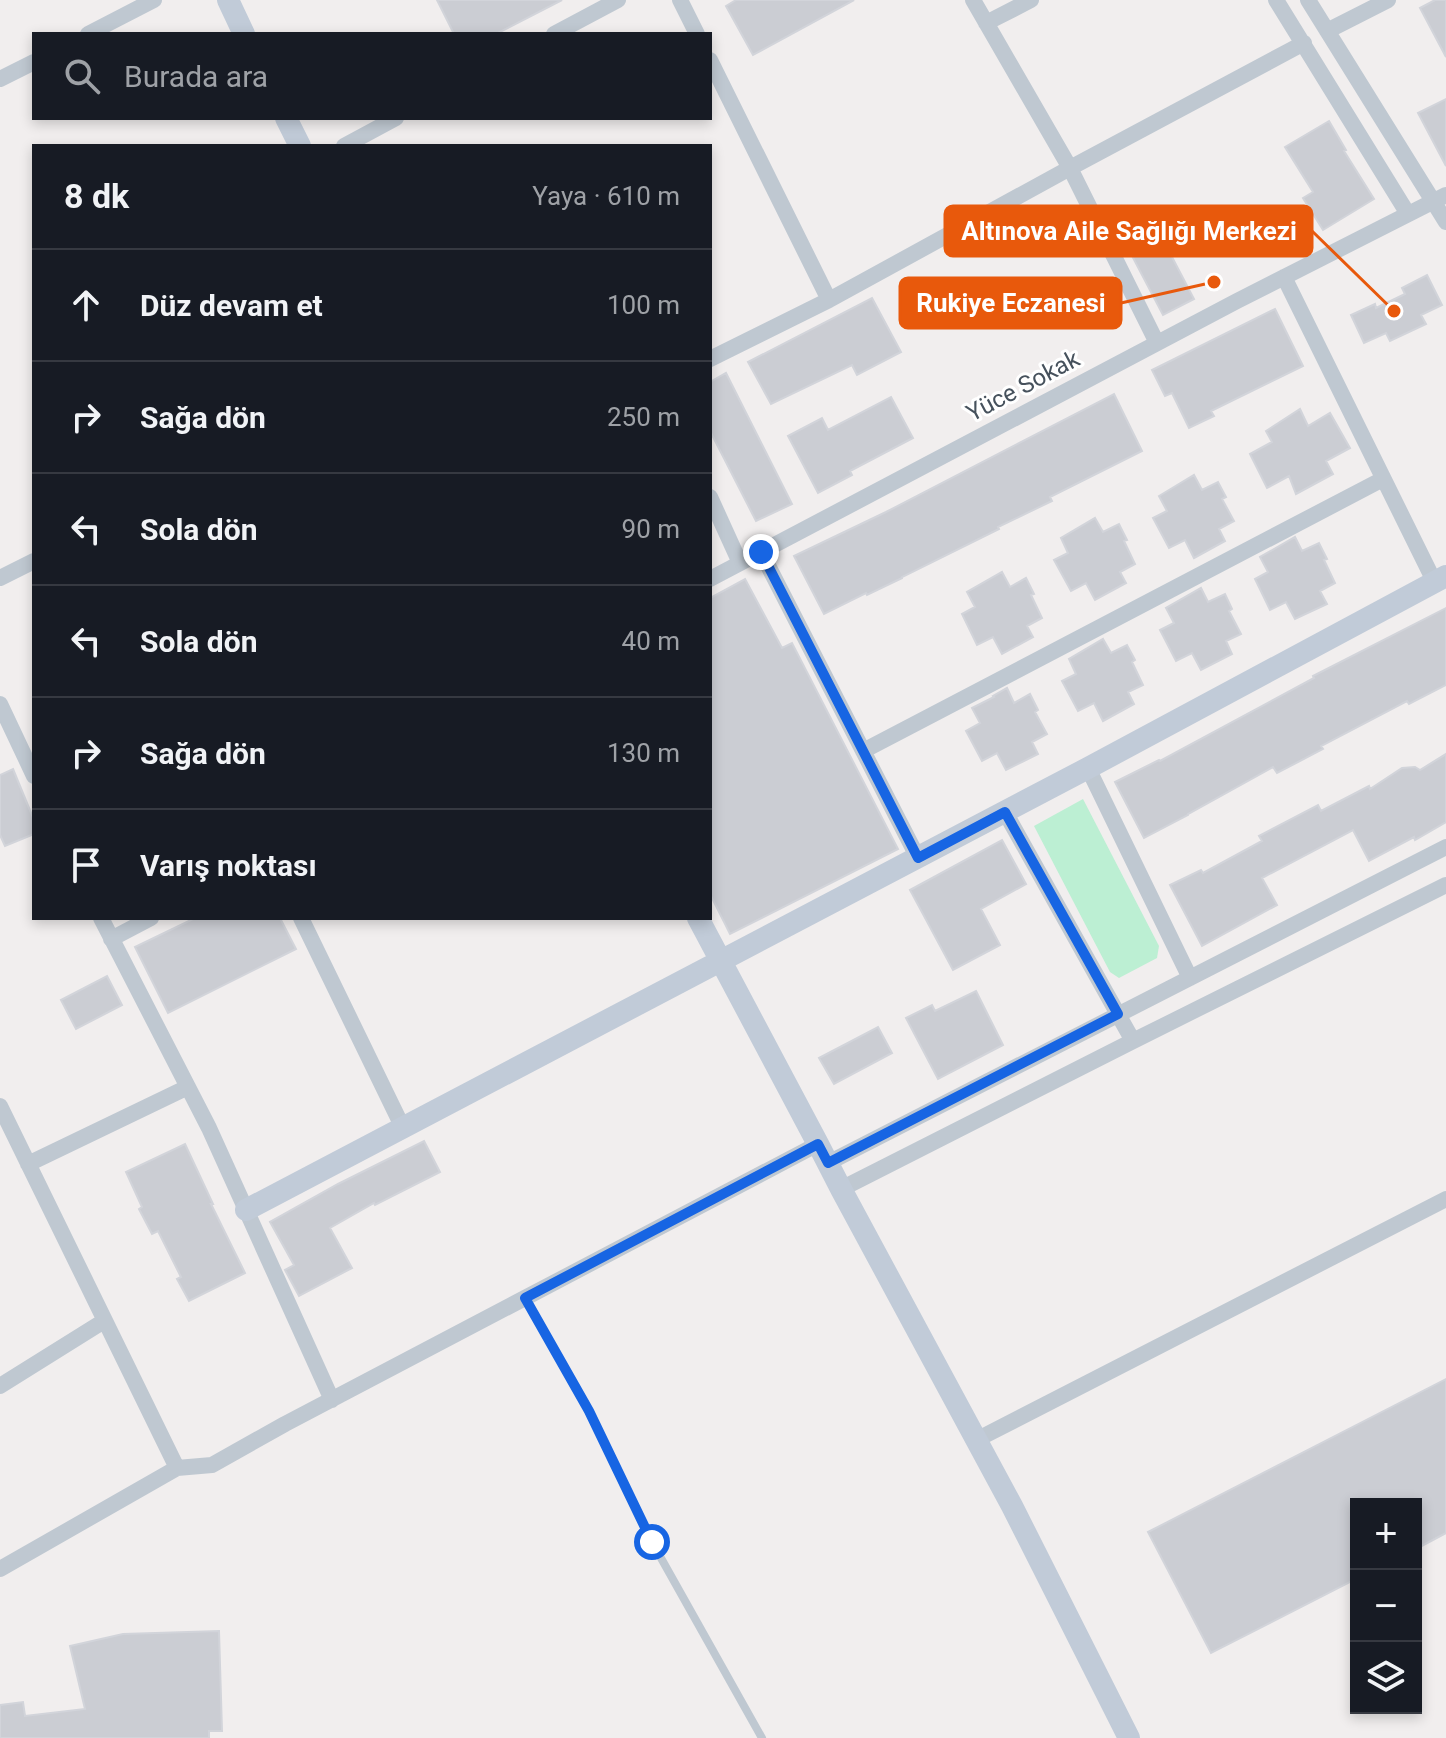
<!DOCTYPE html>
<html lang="tr">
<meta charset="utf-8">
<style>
:root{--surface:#171b24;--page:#242831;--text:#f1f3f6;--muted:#9ea1a6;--line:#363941}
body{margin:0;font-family:Roboto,sans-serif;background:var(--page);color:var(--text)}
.controls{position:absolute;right:24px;bottom:24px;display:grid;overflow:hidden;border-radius:0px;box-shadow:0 4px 12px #0003}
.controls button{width:72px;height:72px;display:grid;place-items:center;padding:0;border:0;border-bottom:2px solid var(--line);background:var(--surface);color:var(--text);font:40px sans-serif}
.stop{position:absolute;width:24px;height:24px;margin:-18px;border:6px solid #1765e3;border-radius:50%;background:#fff}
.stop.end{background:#1765e3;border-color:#fff;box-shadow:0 2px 8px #0008}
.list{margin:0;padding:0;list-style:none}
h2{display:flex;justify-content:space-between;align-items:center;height:104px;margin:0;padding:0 32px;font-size:34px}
h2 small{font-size:26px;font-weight:400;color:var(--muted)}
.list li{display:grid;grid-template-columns:52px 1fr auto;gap:24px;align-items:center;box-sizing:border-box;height:112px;padding:0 32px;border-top:2px solid var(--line)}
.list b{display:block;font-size:30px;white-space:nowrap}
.list em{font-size:26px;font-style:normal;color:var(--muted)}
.icon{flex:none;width:44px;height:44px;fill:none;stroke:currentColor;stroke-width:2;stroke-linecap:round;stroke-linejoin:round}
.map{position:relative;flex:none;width:1446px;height:1738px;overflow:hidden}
.search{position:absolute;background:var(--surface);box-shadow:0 4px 12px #0003;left:32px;top:32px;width:680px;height:88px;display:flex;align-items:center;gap:20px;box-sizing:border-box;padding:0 28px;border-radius:0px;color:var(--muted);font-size:30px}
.panel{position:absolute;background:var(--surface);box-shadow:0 4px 12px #0003;left:32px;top:144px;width:680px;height:776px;border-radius:0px}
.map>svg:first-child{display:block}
</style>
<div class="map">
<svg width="1446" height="1738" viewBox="0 0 1446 1738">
<rect width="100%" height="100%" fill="#f1eeee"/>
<path fill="#bcefd3" d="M1083,799L1159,946L1157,958L1119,978L1110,972L1034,826Z"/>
<path fill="#cbcdd3" stroke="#d2d4da" stroke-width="2" d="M437,0H562L496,34H454Z
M736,0H854L753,55L726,6Z
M1435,0H1446V57L1420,8Z
M1446,99V166L1418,113Z
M1329,121L1346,150L1344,151L1374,199L1323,230L1303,198L1313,192L1285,147Z
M1161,236L1194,299L1163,315L1130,252Z
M1427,275L1442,305L1421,315L1426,324L1390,341L1386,333L1364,343L1351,315L1375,304L1376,308L1405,294L1402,288Z
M872,298L901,352L857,375L852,365L771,404L748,362Z
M1275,309L1303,366L1211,411L1214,416L1189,428L1172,393L1165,396L1152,370Z
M726,373L792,504L756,521L710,431V382Z
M1114,394L1142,451L1050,497L1052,501L998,527L999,529L902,577V578L867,595L866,593L824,614L794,556L886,512Z
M891,397L913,438L850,471L852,475L818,493L788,436L822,418L828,430Z
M1300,409L1308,426L1330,413L1350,448L1326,461L1333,474L1296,494L1289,476L1267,488L1250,454L1272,442L1266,431Z
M1194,475L1202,490L1218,482L1226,497L1222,499L1234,521L1219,529L1225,541L1194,558L1185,540L1169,548L1153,518L1167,511L1159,496Z
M1095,518L1103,532L1119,524L1127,540L1124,541L1135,564L1120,572L1126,583L1095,600L1086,583L1071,591L1054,560L1068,553L1061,538Z
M1295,537L1302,551L1319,543L1327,559L1324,560L1335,583L1320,591L1327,604L1295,619L1286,602L1270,610L1255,579L1268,572L1260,557Z
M1002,572L1010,587L1026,578L1034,594L1031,595L1042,618L1027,626L1033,637L1002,654L993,637L977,645L962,614L975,607L967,592Z
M745,579L782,648L792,643L898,849L730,934L710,894V598Z
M1201,588L1208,602L1225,594L1232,609L1229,611L1241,634L1226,641L1232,654L1201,670L1192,653L1176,661L1160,630L1174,623L1166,608Z
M1446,608V685L1409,704L1407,701L1321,746L1323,749L1277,773L1273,767L1188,814V815L1144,838L1115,782L1159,760L1160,761L1314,678L1313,676Z
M1103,639L1111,653L1127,645L1135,660L1132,662L1143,685L1128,692L1134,704L1103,721L1094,703L1078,711L1062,681L1076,674L1069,659Z
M1007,688L1014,703L1030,694L1038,710L1035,712L1047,734L1032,742L1038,754L1006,770L997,753L982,761L966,731L980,723L972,708L994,697L993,696Z
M1446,754V822L1415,840L1414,837L1369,861L1353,830L1262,878L1277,905L1202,946L1170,885L1201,870L1203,873L1262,841L1259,836L1318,805L1321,811L1369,786L1370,789L1402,768L1415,767L1420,770Z
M13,769L34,820V834L5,846L0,835V775Z
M1002,840L1026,884L981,909L1000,945L953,970L910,890Z
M195,918H280L296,949L168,1013L135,947Z
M107,976L122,1005L76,1029L61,1000Z
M976,991L1003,1045L938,1079L906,1018L932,1005L935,1011Z
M878,1027L892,1053L834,1084L819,1058Z
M424,1141L440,1172L375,1205L374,1203L330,1228L352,1268L299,1296L285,1270L294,1265L270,1222L338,1184Z
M185,1144L213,1204H211L245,1273L189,1301L177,1279L181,1277L158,1231L152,1234L139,1209L142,1207L126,1172Z
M1446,1379V1533L1416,1549V1504H1356V1579L1211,1653L1148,1532Z
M219,1631L222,1731H209V1738H0V1705L23,1702L25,1716L85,1709L70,1646L123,1634Z"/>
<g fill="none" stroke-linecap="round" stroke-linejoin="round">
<path stroke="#bfc8d1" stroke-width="8" d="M525,1298L589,1411L652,1542L762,1738"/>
<path stroke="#bfc8d1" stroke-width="16" d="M680,0L697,34
M973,0L1070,168L1157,343
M1276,0L1408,214
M1308,0L1446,222
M986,23L1031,0
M1327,31L1388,0
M88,34L154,0
M554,34L618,0
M710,60L829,300
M0,79L34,62
M344,146L396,118
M1284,277L1435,583
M710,359L829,300L1070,168L1304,43
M710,497L740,563
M761,552L918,858
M0,578L34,561
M710,579L1237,301L1446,195
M0,704L34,776
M863,751L1383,479
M1088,768L1190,978
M1005,812L1133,1041
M101,918L209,1128L332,1400
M301,918L403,1128
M111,939L151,918
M0,1106L177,1468L0,1569
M828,1163L1446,847
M28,1164L188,1087
M841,1189L1133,1041L1446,885
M0,1386L104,1321
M976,1440L1446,1199
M177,1468L212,1465L285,1424L818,1144"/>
<path stroke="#c1cbd8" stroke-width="22" d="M228,0L244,34
M286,118L300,146
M698,918L818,1144L841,1189L1012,1506L1129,1738
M246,1210L1088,768L1446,576"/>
</g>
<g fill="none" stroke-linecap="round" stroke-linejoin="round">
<path stroke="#1765e3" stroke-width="10" d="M652,1542L589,1411L525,1298L818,1144L828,1163L1118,1014L1005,812L918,858L761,552"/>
</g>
<g text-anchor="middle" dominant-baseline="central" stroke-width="6" stroke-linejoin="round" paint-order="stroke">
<g font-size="24" fill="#46515c" stroke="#fff">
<text transform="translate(1023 386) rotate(-28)">Yüce Sokak</text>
</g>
</g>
<path fill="none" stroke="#e8590c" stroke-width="3" d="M1394 311L1312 231M1214 282L1121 303"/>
<g fill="#e8590c" stroke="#fff" stroke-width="3">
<circle cx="1394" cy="311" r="8"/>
<circle cx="1214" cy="282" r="8"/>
</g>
<g fill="#e8590c" stroke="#e8590c" stroke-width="3">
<rect x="945" y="206" width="367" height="50" rx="8"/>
<rect x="900" y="278" width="221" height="50" rx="8"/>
</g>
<g font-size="26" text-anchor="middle" font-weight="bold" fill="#fff">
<text x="1129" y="240">Altınova Aile Sağlığı Merkezi</text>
<text x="1011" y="312">Rukiye Eczanesi</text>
</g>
</svg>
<div class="controls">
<button>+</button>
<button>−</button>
<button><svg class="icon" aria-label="layers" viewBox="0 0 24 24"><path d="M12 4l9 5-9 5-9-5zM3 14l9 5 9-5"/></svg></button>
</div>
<div class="stop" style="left:652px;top:1542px"></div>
<div class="stop end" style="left:761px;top:552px"></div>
<div class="search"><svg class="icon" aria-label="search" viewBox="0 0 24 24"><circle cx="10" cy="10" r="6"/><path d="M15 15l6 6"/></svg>Burada ara</div>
<section class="panel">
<h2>8 dk<small>Yaya · 610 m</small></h2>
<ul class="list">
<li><svg class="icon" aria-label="ahead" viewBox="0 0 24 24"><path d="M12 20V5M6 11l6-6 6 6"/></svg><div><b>Düz devam et</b></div><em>100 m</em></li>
<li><svg class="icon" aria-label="right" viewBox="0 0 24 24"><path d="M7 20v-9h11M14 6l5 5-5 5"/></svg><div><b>Sağa dön</b></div><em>250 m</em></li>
<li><svg class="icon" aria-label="left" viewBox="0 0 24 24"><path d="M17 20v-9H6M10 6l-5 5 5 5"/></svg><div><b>Sola dön</b></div><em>90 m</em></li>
<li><svg class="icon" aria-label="left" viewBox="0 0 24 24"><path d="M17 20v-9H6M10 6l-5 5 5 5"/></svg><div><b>Sola dön</b></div><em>40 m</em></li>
<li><svg class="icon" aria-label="right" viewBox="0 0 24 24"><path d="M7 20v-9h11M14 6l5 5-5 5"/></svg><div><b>Sağa dön</b></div><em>130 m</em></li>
<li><svg class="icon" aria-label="arrive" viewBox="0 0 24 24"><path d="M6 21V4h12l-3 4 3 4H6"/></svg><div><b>Varış noktası</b></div></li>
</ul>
</section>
</div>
